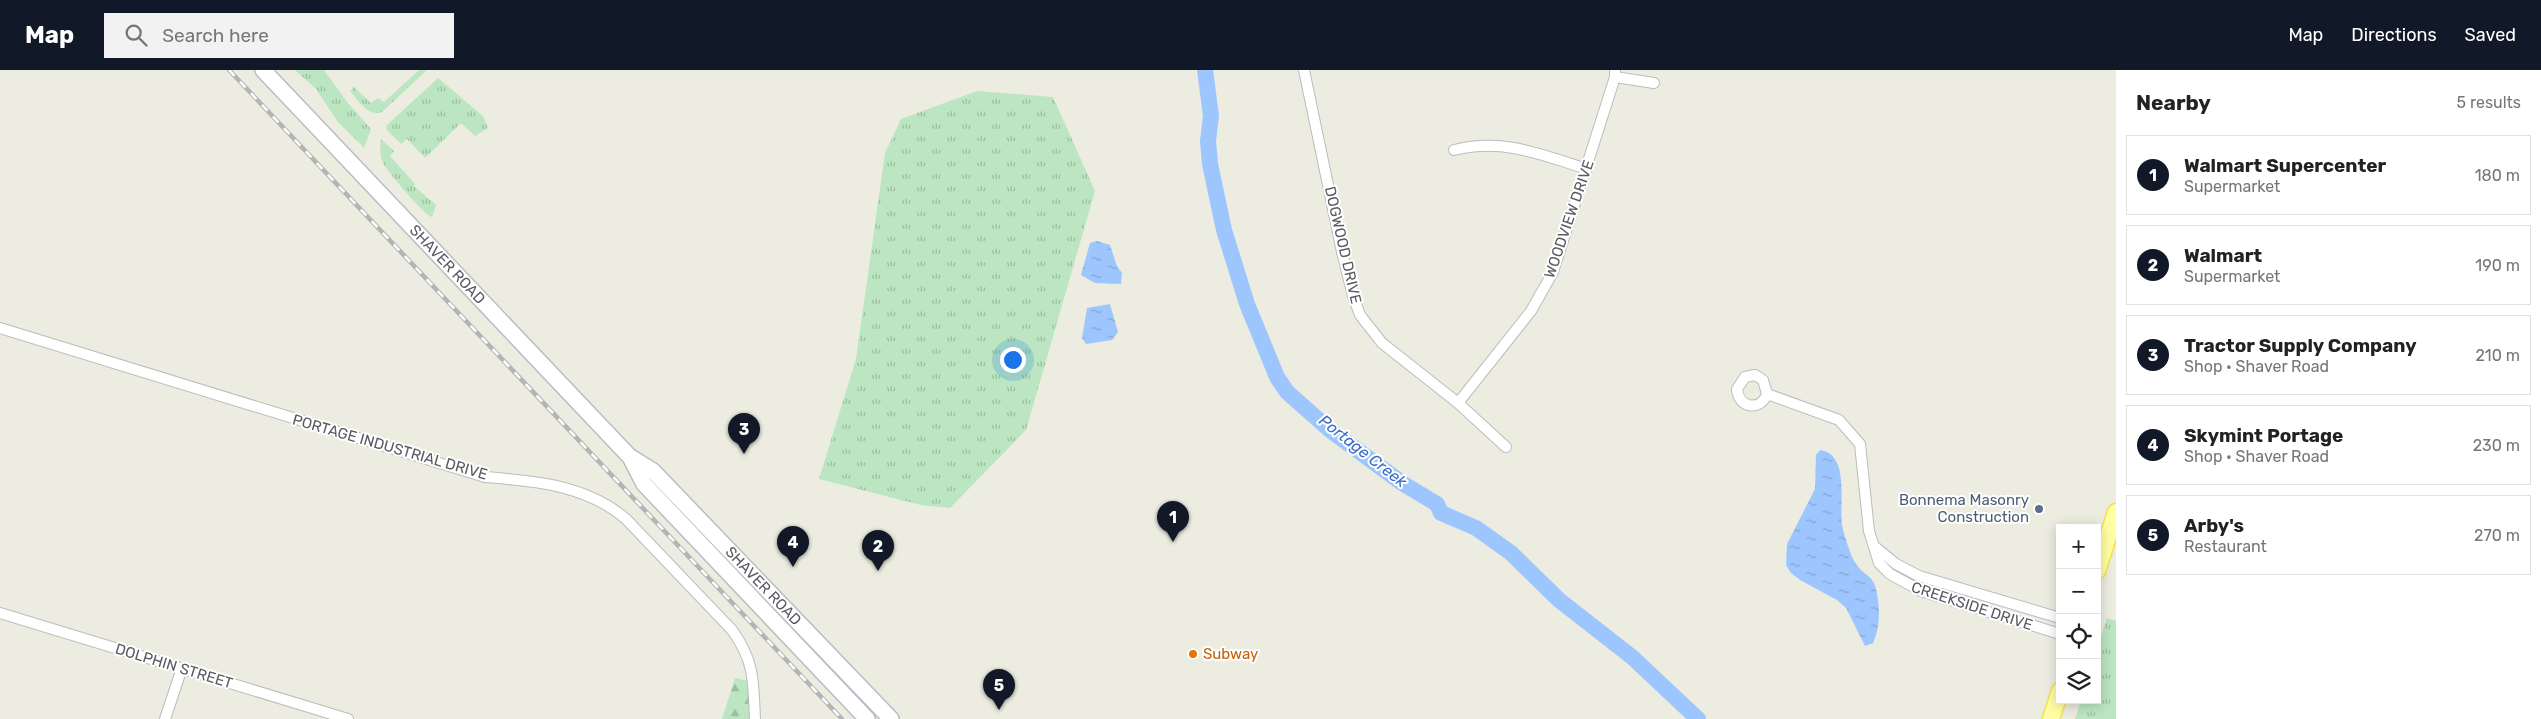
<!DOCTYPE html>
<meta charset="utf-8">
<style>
:root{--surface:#fff;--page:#f2f2f2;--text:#222;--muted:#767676;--line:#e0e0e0;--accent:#111827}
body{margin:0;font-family:Rubik,sans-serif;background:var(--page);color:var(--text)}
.controls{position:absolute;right:15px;bottom:15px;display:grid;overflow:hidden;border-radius:0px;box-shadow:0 2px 12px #0003}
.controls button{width:45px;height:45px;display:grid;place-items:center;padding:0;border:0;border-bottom:1px solid var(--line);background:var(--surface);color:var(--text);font:25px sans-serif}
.you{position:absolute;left:1012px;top:289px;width:18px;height:18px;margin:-12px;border:4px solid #fff;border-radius:50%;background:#1a73e8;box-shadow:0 0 0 8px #1a73e833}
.badge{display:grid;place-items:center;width:32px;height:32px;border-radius:50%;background:var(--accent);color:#fff;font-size:16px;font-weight:700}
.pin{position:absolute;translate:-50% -41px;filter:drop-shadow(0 1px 2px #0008)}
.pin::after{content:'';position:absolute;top:26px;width:18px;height:15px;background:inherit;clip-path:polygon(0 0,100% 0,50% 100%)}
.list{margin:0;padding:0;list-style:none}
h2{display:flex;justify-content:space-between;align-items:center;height:65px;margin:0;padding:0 20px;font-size:21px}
h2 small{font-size:16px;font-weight:400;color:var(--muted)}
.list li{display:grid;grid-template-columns:32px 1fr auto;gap:15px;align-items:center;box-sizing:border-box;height:80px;margin:0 10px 10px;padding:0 10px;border:1px solid var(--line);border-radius:0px}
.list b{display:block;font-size:19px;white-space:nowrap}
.list p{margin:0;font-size:16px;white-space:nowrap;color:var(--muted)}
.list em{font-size:16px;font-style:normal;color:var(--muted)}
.icon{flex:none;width:28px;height:28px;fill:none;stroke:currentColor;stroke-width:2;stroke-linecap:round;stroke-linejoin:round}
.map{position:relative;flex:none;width:2116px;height:649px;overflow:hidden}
header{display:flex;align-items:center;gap:30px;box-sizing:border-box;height:70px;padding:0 25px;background:var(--accent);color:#fff}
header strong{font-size:24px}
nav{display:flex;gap:28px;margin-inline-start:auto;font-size:18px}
.search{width:350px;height:45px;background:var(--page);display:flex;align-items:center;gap:12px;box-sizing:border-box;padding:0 18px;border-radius:0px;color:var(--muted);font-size:19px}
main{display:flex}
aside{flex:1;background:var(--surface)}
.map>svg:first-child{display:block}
</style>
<header>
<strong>Map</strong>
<div class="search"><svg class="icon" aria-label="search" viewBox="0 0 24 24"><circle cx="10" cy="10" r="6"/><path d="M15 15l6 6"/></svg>Search here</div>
<nav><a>Map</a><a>Directions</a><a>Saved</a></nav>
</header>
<main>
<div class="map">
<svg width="2116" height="649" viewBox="0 0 2116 649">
<defs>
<pattern id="grass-tufts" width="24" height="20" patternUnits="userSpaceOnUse" patternTransform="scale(1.25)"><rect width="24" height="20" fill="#bbe6c1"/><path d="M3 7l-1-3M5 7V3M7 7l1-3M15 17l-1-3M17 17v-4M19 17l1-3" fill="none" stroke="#9bbda0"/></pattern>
<pattern id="forest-firs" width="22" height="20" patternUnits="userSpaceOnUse" patternTransform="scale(1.25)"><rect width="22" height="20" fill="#bbe6c1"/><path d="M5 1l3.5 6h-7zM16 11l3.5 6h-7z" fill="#9bbda0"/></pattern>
<pattern id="water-ripples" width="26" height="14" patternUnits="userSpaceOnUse" patternTransform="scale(1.25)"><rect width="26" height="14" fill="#9dc6ff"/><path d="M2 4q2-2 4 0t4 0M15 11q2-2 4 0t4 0" fill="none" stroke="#83a4d2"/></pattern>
</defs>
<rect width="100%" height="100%" fill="#edece0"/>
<path fill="url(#grass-tufts)" d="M295,0H324L347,32L371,59L364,78L338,52L316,19Z
M419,0H427L382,42C369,47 359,32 351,22L353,16L371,33L378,28L384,32Z
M438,8L483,46L488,58L475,66L461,53L425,88L407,69L401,74L387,60L386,56Z
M977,21L1053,27L1095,121L1026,360L950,438L921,435L819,409L856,289L885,83L901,49Z
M381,69L394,81L390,86L415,114L414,116L436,135L432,147C425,146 385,99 382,91C380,85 380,75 381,69Z
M2107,548L2116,551V649H2075L2081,630H2097V580Z"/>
<path fill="url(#forest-firs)" d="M735,608L748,611L751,649H722Z"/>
<path fill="url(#water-ripples)" d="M1097,171L1110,175L1117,196L1122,203L1121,214L1095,213L1081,205L1090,173Z
M1110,234L1118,262L1112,270L1086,274L1082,268L1087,238Z
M1820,380C1850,384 1839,433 1842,454C1843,462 1851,487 1856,494C1866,508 1874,504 1877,524C1880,540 1880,558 1873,573L1865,576L1846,538L1837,530L1800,510L1791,503L1786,495L1787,474L1815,419L1816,385Z"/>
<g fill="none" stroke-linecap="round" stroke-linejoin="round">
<path stroke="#9dc6ff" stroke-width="16" d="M1205,0L1211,46L1208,71L1210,94L1224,160L1247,234L1277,307L1287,322L1330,360L1402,413L1437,434L1441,443L1476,458L1511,483L1559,530L1632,587L1698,649"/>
<defs>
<path id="minor" d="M1304,0L1342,182L1353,226L1360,245L1382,273L1458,333L1506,377
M1615,7L1654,13
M1454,80C1503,68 1540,84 1587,99
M0,258L485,407C535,411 587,415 626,449L732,560C755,592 753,611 755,649
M1767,324L1763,310L1755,305L1745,307L1737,319C1738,338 1760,342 1767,324L1839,350L1860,374L1869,461L1879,493L1890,504L1921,521L2060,564
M1458,333L1531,241L1553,202L1615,7V0
M1874,476L1896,494L1919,506L2060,548
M0,543L348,649
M165,649L182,598"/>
<g id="secondary">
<path id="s1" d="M263,0L630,387L644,414L867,649"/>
<path id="s2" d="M632,388L653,401L891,649"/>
</g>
<path id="primary" d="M2097,501L2116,442
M2051,649L2060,621"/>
</defs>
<use href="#minor" stroke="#bbbcc2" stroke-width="12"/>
<use href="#secondary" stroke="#bbbdc5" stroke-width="18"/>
<use href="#primary" stroke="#f6e050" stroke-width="19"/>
<use href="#minor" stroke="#fff" stroke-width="10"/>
<use href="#secondary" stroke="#fff" stroke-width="15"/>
<use href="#primary" stroke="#fffea2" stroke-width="16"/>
<defs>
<path id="rail" d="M229,0L842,649"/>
</defs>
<use href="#rail" stroke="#b4b4b5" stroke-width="4.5"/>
<use href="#rail" stroke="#fff" stroke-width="2.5" stroke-dasharray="8" stroke-linecap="butt"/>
</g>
<circle fill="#5c6f8a" stroke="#fff" stroke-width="2" cx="2039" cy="439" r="5"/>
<circle fill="#e8710a" stroke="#fff" stroke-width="2" cx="1193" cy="584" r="5"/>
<g text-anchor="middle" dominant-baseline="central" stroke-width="4" stroke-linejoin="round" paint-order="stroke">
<g font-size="15" fill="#595b62" stroke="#fff">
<text transform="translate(1569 149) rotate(-71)">WOODVIEW DRIVE</text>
<text transform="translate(1343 175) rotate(77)">DOGWOOD DRIVE</text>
<text stroke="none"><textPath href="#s1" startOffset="268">SHAVER ROAD</textPath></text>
<text transform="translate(390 377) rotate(16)">PORTAGE INDUSTRIAL DRIVE</text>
<text stroke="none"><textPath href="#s2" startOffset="184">SHAVER ROAD</textPath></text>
<text transform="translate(1972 536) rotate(18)">CREEKSIDE DRIVE</text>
<text transform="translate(174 596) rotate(17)">DOLPHIN STREET</text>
</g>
<g font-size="15" fill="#4e5e75" stroke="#fff" text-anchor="end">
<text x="2029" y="430">Bonnema Masonry<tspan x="2029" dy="17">Construction</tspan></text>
</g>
<g font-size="15" fill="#c56008" stroke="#fff" text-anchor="start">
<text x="1203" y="584">Subway</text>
</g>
<g font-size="16" font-style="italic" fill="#3c6bc6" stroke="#fff">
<text transform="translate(1363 381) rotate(38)">Portage Creek</text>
</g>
</g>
</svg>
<div class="controls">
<button>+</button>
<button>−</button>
<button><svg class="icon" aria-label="locate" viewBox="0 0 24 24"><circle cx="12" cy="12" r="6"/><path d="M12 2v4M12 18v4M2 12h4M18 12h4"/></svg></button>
<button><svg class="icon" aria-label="layers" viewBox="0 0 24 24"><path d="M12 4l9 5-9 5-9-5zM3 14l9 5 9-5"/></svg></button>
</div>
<div class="you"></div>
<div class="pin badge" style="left:1173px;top:472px">1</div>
<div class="pin badge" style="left:878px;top:501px">2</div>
<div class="pin badge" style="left:744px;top:384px">3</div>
<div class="pin badge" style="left:793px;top:497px">4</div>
<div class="pin badge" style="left:999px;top:640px">5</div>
</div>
<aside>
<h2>Nearby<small>5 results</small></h2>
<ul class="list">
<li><span class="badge">1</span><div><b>Walmart Supercenter</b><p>Supermarket</p></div><em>180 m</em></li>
<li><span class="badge">2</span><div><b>Walmart</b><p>Supermarket</p></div><em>190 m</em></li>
<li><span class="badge">3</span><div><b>Tractor Supply Company</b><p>Shop · Shaver Road</p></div><em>210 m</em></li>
<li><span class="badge">4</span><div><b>Skymint Portage</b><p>Shop · Shaver Road</p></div><em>230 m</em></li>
<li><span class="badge">5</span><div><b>Arby's</b><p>Restaurant</p></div><em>270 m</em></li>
</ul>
</aside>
</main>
